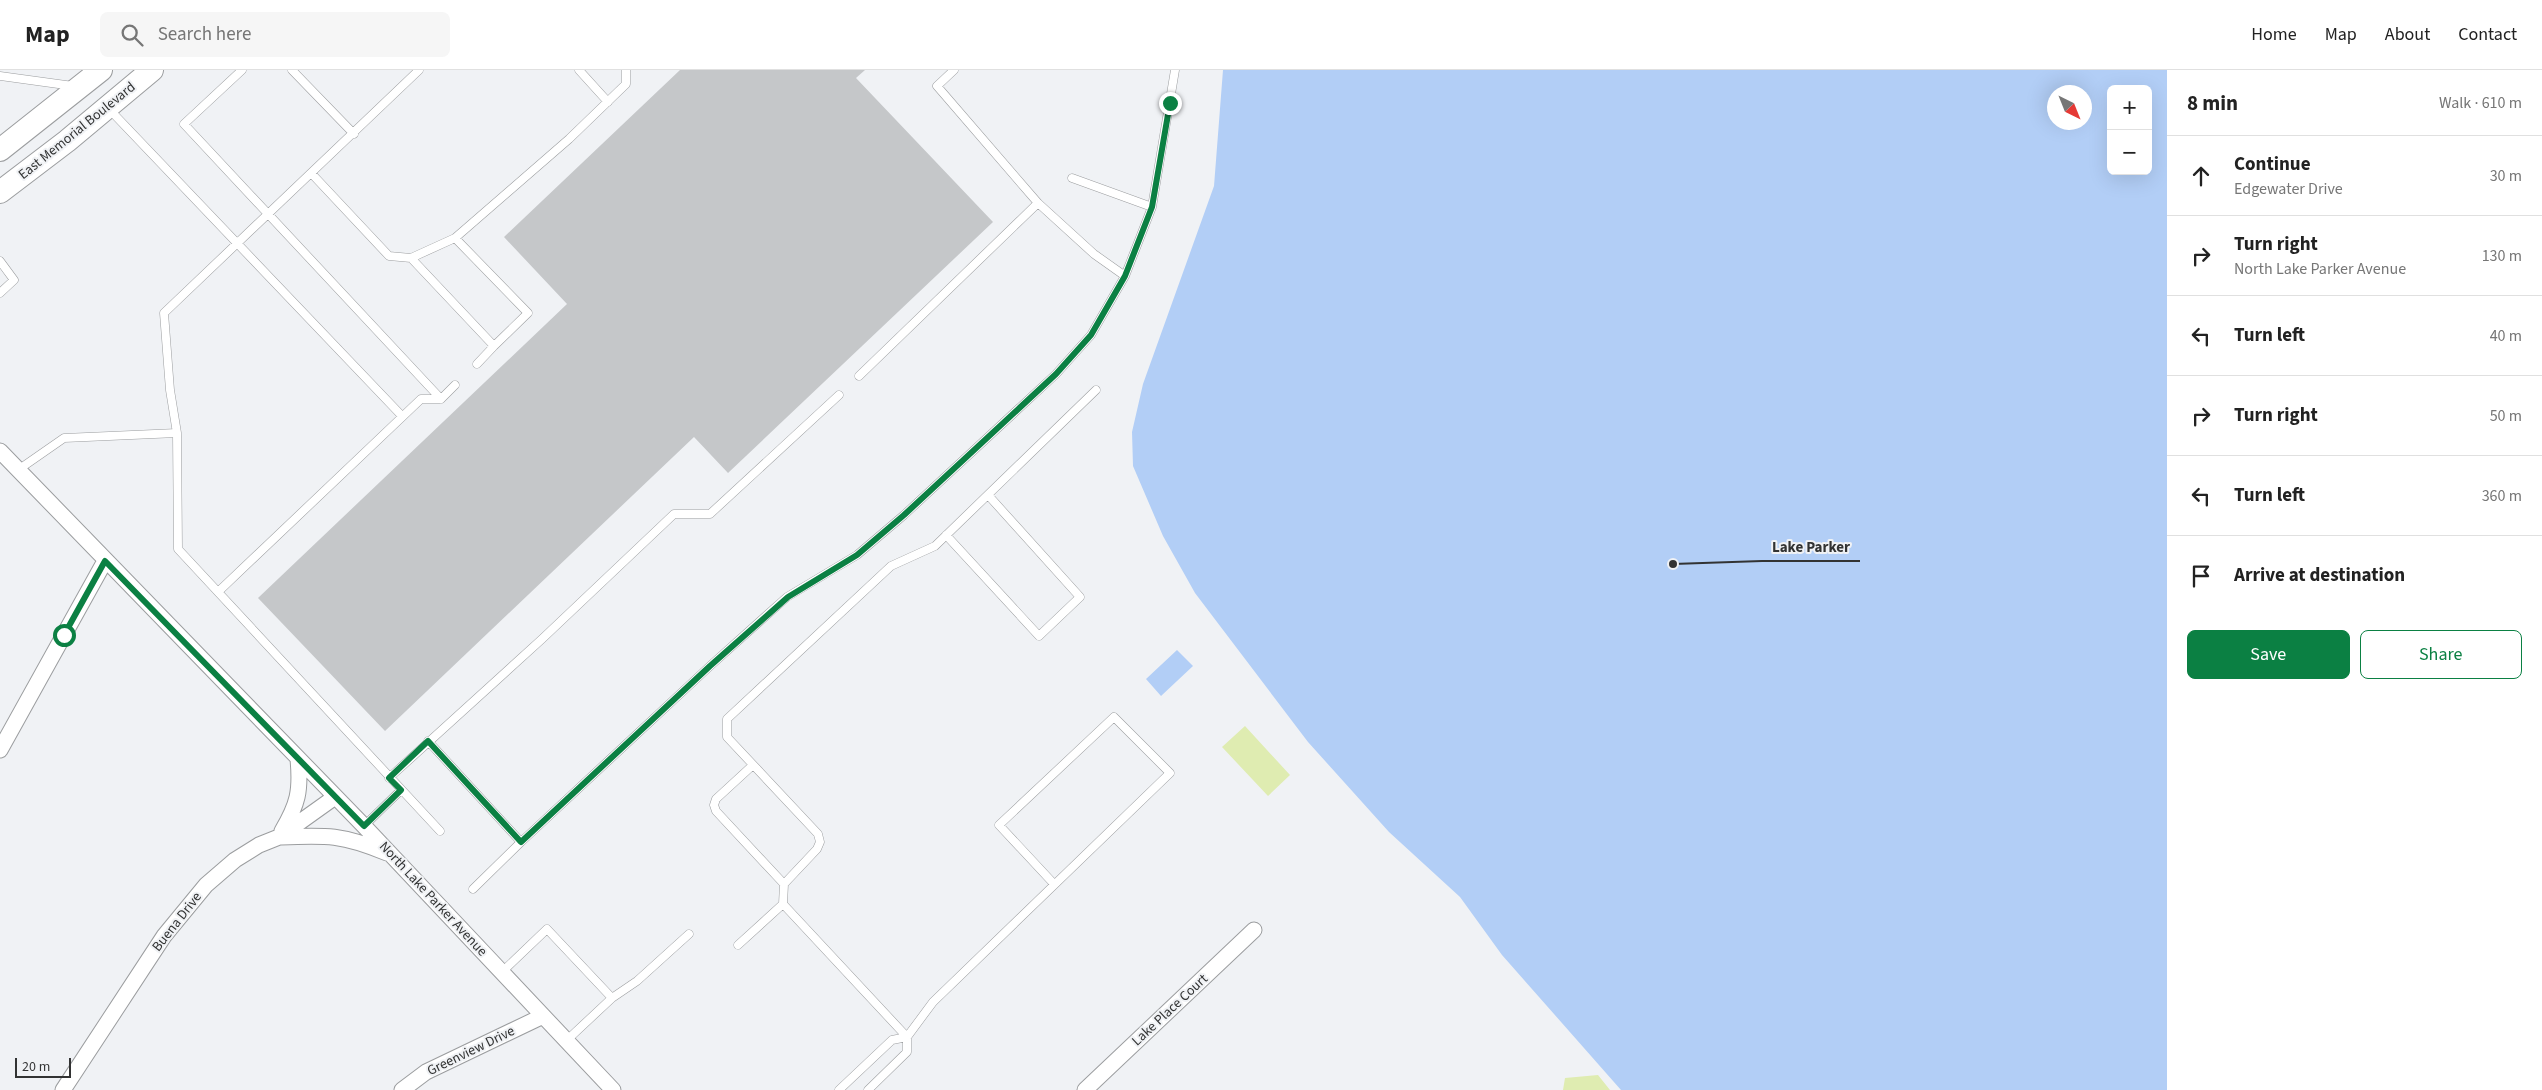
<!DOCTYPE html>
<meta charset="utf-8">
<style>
:root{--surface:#fff;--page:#f6f6f6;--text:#222;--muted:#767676;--line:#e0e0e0;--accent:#0b8043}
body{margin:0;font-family:"Source Sans 3",sans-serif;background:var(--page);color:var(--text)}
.controls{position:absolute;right:15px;top:15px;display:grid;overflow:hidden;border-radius:8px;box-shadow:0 5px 20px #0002}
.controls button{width:45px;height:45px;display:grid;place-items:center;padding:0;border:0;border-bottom:1px solid var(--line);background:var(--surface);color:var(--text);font:25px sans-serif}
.compass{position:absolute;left:2047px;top:15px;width:45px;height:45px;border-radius:50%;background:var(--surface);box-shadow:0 5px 20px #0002;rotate:137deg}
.scale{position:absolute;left:15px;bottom:12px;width:56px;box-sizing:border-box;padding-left:5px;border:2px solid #323333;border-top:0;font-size:14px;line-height:18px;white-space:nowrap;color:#323333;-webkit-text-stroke:4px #f0f2f5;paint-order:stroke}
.stop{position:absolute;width:15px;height:15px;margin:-11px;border:4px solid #0b8043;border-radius:50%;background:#fff}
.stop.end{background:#0b8043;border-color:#fff;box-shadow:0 1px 5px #0008}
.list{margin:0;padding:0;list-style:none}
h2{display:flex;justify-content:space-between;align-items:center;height:65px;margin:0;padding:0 20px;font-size:21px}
h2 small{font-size:16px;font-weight:400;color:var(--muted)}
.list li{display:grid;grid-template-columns:32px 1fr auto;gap:15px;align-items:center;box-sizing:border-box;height:80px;padding:0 20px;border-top:1px solid var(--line)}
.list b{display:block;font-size:19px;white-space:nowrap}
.list p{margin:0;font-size:16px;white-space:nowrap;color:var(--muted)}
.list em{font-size:16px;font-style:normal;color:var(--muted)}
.actions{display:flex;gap:10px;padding:15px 20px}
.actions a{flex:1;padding:11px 0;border:1px solid var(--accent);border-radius:8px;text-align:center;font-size:18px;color:var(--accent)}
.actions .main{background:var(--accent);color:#fff}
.icon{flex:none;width:28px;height:28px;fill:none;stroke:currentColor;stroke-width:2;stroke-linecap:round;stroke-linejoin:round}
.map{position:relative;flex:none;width:2167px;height:1020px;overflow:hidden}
header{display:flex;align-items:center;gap:30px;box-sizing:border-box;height:70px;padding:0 25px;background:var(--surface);border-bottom:1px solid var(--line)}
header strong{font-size:24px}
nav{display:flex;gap:28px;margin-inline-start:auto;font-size:18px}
.search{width:350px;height:45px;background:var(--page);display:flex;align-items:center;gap:12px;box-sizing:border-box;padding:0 18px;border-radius:8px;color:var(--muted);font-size:19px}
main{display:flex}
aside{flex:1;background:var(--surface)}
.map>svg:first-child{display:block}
</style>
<header>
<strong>Map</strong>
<div class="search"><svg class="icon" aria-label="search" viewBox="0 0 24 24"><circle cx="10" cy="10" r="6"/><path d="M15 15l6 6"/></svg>Search here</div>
<nav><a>Home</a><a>Map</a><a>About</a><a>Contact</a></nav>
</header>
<main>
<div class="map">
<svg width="2167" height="1020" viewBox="0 0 2167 1020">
<rect width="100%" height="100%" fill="#f0f2f5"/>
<path fill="#dfecb1" d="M1245,656L1290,705L1268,726L1222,677Z
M1598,1005L1610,1020H1563L1565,1008Z"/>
<path fill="#b2cef6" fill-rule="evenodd" d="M1223,0H2167V1020H1621L1502,885L1460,827L1389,762L1308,672L1195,523L1163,466L1133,396L1132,362L1143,314L1214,116ZM2111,19H2148V101H2111ZM2054,22H2084V52H2054Z
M1177,580L1193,596L1161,626L1146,609Z"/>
<path fill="#c5c7c9" d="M680,0H865L856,8L993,152L728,403L694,367L385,661L258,528L567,234L504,167Z"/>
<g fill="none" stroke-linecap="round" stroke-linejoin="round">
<defs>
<path id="lane" d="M242,0L184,54L441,329
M292,0L354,64
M419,0L164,243L170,320L177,363L178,479L440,761
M579,0L608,32
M954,0L937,16L1038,133
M0,6L73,16
M109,39L402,346
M312,104L389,186L411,188L455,168L569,69L626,14V0
M1072,108L1152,137
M411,188L494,276L528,243L455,168
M0,191L14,210L0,223
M477,294L494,276
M859,306L1038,133L1094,184L1125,206
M18,400L64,368L177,363
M946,465L1039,566L1080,527L988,425
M219,521L421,329H441L455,315
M428,671L521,772L710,596L787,527L857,485L904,445L1056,304L1091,265L1125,206L1152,137L1175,0
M753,695L716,729L714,735L716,741L784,814
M389,708L542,569L674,444H710L839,325
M364,756L401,720
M1054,814L999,755L1114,647L1170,703L933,932L907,967L783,834L784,814L817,779L820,772L818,764L727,667V649L891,496L935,476L1096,320
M473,819L521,772
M738,875L783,834
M502,902L547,859L612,928L566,971
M612,928L637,911L689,864
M839,1020L892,970L907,967V982L868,1020"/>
<path id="street" d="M0,381L364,756L613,1020
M0,680L105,491
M282,761C298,734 301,721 298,689
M279,767C326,765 342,764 387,783
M63,1020L164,866L206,815L235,790L259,775L279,767L335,727
M402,1020L426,1002L543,946
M1085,1020L1254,860"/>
<path id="primary" d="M0,80L101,0
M0,122L67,71L152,0"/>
</defs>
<use href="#lane" stroke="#9b9d9f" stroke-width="9"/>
<use href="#street" stroke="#9b9d9f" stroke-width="17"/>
<use href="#primary" stroke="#9b9d9f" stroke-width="24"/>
<use href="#lane" stroke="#fff" stroke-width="8"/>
<use href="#street" stroke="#fff" stroke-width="15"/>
<use href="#primary" stroke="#fff" stroke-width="22"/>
</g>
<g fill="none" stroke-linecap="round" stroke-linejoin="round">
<path stroke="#0b8043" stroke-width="6" d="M64,565L105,491L364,756L401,720L389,708L428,671L521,772L710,596L788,527L857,485L904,445L1056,304L1091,265L1125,206L1152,137L1170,33"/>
</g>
<g text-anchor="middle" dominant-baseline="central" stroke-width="4" stroke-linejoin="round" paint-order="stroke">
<g font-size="14" fill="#323333" stroke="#f0f2f5">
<text transform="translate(77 61) rotate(-39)">East Memorial Boulevard</text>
<text transform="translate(433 829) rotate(47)">North Lake Parker Avenue</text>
<text transform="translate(177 852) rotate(-52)">Buena Drive</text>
<text transform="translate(1170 940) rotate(-43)">Lake Place Court</text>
<text transform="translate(471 981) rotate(-26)">Greenview Drive</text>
</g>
</g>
<path fill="none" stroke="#323333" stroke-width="2" d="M1673 494L1762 491H1860"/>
<circle fill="#323333" stroke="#f0f2f5" stroke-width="2" cx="1673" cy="494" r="5"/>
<g font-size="15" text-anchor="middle" font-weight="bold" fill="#323333" stroke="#f0f2f5" stroke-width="4" stroke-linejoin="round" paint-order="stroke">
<text x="1811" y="482">Lake Parker</text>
</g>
</svg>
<div class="controls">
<button>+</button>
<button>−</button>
</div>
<svg class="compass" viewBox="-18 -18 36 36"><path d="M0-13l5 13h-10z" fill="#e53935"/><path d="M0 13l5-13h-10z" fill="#767676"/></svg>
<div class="scale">20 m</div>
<div class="stop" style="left:64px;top:565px"></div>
<div class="stop end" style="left:1170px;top:33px"></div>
</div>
<aside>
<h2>8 min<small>Walk · 610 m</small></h2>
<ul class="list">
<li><svg class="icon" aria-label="ahead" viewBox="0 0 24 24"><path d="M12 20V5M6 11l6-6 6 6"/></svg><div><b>Continue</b><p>Edgewater Drive</p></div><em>30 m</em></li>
<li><svg class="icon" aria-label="right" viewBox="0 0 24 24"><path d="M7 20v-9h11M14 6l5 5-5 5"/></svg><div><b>Turn right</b><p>North Lake Parker Avenue</p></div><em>130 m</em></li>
<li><svg class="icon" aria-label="left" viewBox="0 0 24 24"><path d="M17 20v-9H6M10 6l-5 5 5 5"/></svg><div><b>Turn left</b></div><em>40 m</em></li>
<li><svg class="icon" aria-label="right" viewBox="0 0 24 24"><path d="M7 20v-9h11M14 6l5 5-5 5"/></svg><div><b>Turn right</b></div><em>50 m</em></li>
<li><svg class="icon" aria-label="left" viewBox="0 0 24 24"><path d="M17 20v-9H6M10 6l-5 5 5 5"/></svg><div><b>Turn left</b></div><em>360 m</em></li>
<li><svg class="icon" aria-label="arrive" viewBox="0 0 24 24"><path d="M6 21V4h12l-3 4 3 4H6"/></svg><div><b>Arrive at destination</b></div></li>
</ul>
<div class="actions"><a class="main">Save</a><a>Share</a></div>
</aside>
</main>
